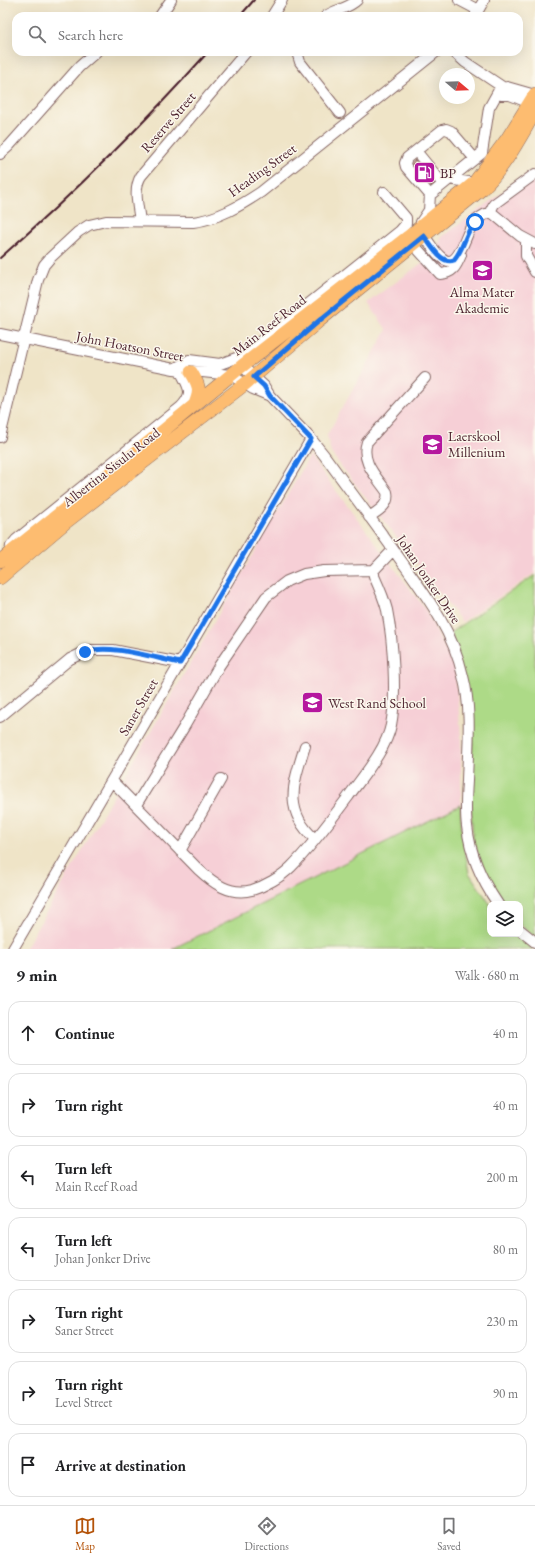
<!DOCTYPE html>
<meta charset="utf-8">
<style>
:root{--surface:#fff;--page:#f6f6f6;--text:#202124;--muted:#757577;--line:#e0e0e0;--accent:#b45309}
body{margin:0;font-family:"EB Garamond",serif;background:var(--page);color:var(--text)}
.controls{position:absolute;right:12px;bottom:12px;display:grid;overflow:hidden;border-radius:8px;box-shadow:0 4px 16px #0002}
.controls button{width:36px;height:36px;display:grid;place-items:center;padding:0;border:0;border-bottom:1px solid var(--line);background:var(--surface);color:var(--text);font:20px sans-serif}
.compass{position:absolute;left:439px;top:68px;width:36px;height:36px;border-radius:50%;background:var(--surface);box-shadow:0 4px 16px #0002;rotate:109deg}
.stop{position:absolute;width:12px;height:12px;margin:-9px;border:3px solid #1a73e8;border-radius:50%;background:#fff}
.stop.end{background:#1a73e8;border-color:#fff;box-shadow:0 1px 4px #0008}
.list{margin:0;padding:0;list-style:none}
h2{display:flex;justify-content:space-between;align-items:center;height:52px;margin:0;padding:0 16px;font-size:17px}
h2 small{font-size:13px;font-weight:400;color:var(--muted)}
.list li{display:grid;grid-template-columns:26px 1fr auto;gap:12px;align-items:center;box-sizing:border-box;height:64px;margin:0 8px 8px;padding:0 8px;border:1px solid var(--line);border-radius:12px}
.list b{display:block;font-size:15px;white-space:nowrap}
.list p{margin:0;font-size:13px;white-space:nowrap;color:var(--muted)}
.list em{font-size:13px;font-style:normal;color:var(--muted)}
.icon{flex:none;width:22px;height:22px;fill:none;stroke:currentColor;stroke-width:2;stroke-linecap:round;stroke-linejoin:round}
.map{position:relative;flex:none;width:535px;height:949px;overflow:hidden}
.search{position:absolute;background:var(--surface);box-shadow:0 4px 16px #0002;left:12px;right:12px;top:12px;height:44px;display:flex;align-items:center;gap:10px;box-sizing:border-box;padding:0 14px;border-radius:12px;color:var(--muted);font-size:15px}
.sheet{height:556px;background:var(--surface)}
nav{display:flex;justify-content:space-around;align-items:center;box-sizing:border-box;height:56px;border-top:1px solid var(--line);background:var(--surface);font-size:11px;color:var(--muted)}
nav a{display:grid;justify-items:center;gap:2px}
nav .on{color:var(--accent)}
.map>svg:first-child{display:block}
</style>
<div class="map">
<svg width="535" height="949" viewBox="0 0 535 949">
<rect width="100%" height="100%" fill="#fbf7ec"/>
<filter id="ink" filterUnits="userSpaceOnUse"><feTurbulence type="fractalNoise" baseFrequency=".025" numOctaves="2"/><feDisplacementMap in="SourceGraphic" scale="8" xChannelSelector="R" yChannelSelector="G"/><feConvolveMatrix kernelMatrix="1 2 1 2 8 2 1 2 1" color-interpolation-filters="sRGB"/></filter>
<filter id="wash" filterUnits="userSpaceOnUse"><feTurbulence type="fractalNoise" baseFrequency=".012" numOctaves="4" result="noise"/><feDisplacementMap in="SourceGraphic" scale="16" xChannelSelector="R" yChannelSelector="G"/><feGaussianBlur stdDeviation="0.9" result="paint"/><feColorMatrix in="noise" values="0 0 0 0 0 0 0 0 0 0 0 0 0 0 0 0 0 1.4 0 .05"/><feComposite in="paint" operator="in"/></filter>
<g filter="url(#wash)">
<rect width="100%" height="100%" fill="#efe4c7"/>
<path fill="#f6cfd6" d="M535,169V573L462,622L331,453L327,435L387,330L368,303L423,262L427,267L442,254L437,248L442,237Z
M310,456L426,610L455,669L461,736V804L171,949H25Z"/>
<path fill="#adda87" stroke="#7c7c59" d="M535,575V937L520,925V904H503L489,882L473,841L470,788L473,738L451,632Z
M460,805L462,833L469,873L490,904V934H516L533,949H172Z"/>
<g id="blocks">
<path fill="#e3a99b" d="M415,160L434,183L431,186L412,164Z"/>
</g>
</g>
<g filter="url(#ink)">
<use href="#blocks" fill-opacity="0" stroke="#846462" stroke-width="1"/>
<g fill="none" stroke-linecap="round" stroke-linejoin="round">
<path stroke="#cebda8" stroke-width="10" stroke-dasharray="10 5" stroke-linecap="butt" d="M420,175L427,169"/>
<defs>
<path id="minor" d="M459,0L478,10
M160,16L171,0
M272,16L282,0
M326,16C336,9 348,9 357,0
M475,16L484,0
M297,52L300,62L340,113
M454,52L465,62L504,88L506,92
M501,95H510L530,103
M416,151L443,184
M0,154L9,146L79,67L96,52
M449,179L474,183
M430,195L482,153L489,108L499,90L507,87L535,95
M490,212L494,204L535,174
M140,221C138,206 133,189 141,176L246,52
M421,222L429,210L430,195L406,167L405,163L407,158L442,130L446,129L451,131L475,159
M424,236C430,243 435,253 442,258C459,272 465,233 473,224C477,219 485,214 491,212L520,236L535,244
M526,240V256L535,272
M413,244L440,274C453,273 456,267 461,255
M0,334L174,369L231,375L253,389L270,396
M242,366L264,386L270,396L311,439L324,455C348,488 373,521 397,555C424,593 452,628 463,676C472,710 468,746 467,781C466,796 465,811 467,826C470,854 482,881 498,904
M174,369L189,360L220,364L239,357L272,333L400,231L406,224V218L384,192
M0,437L38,280L44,265L50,258L78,232L89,225L106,221L193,222C218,219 240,206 261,192L436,52
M369,517C378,511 390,505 387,492C377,477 360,462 367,442L425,378
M10,553L11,546L16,540L181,407C195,392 188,387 180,370
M0,717L70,659L89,650H113L180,663
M305,746C294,782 282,810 315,839
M112,781L198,869C213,883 230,896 252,890C265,886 281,877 291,867C312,846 330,821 348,797C363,776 386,750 391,725C397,695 393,640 387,610C384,598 379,587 374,576V570L393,550
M136,805L184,727L219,666L266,597L287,581L304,574L324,571L374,570
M180,851L221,779
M520,930L535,942
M13,949L311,439"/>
<path id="major" d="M191,372C199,385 201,390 195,404
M0,561L164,430L242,366L408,237L474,183L507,139L535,94
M0,578L66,522L245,384L320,320L482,189C505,167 519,139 535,112"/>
</defs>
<use href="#minor" stroke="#846462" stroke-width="12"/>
<use href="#major" stroke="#846462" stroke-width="14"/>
<use href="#minor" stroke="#fff" stroke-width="10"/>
<use href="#major" stroke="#fdbc6f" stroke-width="13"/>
<path stroke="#4a1f2b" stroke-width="2" d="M240,16L254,0
M0,258C74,193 143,125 208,52"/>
</g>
</g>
<g fill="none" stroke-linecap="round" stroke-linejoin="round" filter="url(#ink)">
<path stroke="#1a73e8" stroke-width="5" d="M85,652C109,643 154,658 180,663L311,439L270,396L264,386L254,377L320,320L424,236C431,245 441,265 454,260C464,249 465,232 475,222"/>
</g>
<defs>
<symbol id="fuel-square" viewBox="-11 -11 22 22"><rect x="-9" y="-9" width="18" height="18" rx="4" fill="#b5179e" stroke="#fbf7ec"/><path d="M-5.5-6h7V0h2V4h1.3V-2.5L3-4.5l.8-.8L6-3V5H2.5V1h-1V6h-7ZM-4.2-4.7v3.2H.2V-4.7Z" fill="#fff"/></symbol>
<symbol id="school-square" viewBox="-11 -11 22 22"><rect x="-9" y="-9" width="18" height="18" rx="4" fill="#b5179e" stroke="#fbf7ec"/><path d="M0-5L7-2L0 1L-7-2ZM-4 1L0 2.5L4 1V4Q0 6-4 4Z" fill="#fff"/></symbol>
</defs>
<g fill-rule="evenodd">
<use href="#fuel-square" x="412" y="160" width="25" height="25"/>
<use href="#school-square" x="470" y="258" width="25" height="25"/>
<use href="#school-square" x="420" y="432" width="25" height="25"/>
<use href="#school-square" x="300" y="690" width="25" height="25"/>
</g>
<g text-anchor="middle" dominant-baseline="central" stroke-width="3" stroke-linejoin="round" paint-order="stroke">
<g font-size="14" fill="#4a1f2b" stroke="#fbf7ec">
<text transform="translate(168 122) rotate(-49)">Reserve Street</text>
<text transform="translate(262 170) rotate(-36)">Heading Street</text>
<text transform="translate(269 325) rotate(-38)">Main Reef Road</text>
<text transform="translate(130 346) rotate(11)">John Hoatson Street</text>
<text transform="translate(111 467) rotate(-38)">Albertina Sisulu Road</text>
<text transform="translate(429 579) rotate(56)">Johan Jonker Drive</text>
<text transform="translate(138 707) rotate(-60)">Saner Street</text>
</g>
<g font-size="14" fill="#4a1f2b" stroke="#fbf7ec" text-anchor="start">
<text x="440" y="173">BP</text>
<text x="482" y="292" text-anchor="middle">Alma Mater<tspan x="482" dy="16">Akademie</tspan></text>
<text x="448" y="436">Laerskool<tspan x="448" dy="16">Millenium</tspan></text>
<text x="328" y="703">West Rand School</text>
</g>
</g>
</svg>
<div class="controls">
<button><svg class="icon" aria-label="layers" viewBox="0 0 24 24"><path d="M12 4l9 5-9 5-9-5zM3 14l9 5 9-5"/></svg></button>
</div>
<svg class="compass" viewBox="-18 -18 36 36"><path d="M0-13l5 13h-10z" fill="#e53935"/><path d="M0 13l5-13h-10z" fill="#757577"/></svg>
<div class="stop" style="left:475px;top:222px"></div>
<div class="stop end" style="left:85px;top:652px"></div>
<div class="search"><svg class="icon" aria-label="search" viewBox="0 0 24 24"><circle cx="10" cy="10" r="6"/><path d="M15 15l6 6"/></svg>Search here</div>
</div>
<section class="sheet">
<h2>9 min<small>Walk · 680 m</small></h2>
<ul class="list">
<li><svg class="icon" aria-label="ahead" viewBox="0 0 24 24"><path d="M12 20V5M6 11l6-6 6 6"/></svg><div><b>Continue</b></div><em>40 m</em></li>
<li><svg class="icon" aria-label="right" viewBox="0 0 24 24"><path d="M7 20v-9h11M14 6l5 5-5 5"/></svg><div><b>Turn right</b></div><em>40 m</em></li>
<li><svg class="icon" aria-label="left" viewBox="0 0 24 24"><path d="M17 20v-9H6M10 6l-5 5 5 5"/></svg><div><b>Turn left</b><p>Main Reef Road</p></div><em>200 m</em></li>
<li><svg class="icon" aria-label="left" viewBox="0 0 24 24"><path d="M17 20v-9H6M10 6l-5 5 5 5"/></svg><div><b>Turn left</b><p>Johan Jonker Drive</p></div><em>80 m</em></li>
<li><svg class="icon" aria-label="right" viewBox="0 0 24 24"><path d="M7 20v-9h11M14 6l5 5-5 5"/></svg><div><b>Turn right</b><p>Saner Street</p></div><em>230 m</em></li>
<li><svg class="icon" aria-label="right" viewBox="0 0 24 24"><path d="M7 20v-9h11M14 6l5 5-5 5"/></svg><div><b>Turn right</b><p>Level Street</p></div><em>90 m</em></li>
<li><svg class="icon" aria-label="arrive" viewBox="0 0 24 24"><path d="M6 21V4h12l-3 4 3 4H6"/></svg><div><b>Arrive at destination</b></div></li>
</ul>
</section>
<nav>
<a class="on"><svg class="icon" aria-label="map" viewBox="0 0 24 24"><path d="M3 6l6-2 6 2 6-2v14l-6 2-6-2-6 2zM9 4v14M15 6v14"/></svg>Map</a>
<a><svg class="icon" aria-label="directions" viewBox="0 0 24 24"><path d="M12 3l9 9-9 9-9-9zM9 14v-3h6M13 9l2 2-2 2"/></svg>Directions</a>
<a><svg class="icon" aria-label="saved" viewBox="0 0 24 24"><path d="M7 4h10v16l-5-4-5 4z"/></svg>Saved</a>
</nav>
